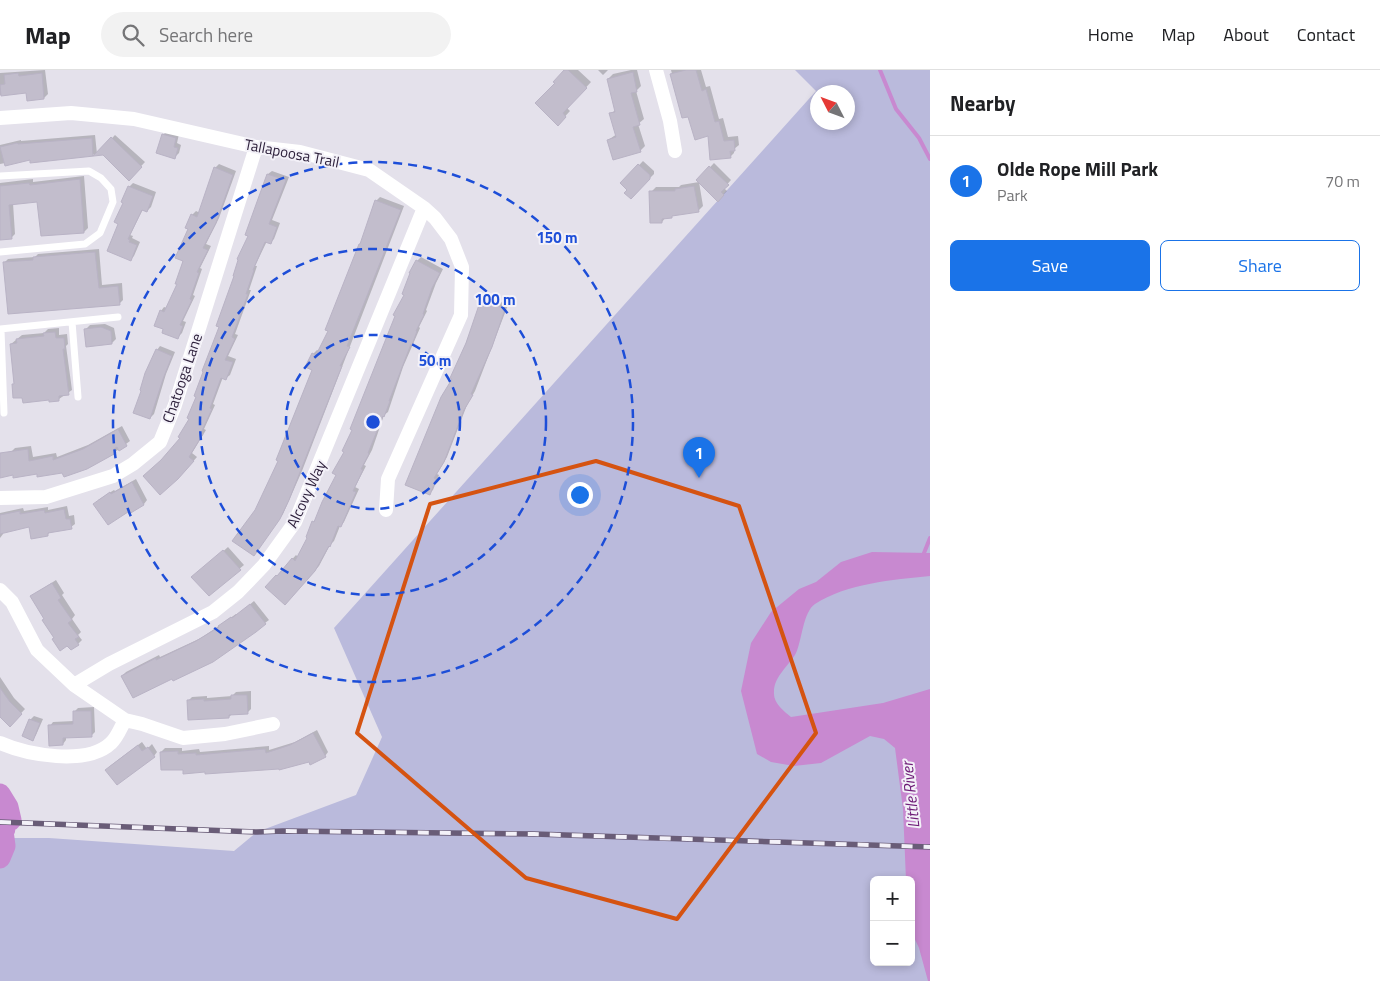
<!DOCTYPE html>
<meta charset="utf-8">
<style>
:root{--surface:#fff;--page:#f2f2f2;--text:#202124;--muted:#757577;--line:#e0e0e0;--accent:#1a73e8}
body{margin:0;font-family:"Titillium Web",sans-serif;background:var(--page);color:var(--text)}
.controls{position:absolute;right:15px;bottom:15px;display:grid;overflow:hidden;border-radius:8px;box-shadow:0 2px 8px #0003}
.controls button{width:45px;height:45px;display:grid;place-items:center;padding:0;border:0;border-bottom:1px solid var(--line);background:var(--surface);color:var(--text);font:25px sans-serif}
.compass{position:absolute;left:810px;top:15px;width:45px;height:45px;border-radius:50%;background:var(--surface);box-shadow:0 2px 8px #0003;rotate:312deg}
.you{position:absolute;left:579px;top:424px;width:18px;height:18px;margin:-12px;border:4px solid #fff;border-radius:50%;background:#1a73e8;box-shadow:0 0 0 8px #1a73e833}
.badge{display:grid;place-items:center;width:32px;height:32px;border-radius:50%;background:var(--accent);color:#fff;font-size:16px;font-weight:700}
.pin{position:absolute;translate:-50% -41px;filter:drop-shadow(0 1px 2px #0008)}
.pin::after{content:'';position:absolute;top:26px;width:18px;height:15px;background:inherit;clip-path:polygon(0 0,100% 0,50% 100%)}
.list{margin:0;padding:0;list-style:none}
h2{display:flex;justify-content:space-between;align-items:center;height:65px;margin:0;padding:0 20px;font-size:21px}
h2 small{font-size:16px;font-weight:400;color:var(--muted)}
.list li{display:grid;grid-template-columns:32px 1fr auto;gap:15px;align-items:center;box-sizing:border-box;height:90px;padding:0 20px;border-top:1px solid var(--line)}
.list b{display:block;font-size:19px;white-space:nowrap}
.list p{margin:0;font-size:16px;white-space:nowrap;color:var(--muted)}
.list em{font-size:16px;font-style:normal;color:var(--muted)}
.actions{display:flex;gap:10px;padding:15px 20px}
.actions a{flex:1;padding:11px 0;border:1px solid var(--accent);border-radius:8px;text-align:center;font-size:18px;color:var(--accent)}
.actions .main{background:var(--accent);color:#fff}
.icon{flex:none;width:28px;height:28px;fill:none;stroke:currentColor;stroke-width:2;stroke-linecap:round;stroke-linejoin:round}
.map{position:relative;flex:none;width:930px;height:911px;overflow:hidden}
header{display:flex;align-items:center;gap:30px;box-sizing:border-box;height:70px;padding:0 25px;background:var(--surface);border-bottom:1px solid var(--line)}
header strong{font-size:24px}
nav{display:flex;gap:28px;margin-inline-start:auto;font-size:18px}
.search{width:350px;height:45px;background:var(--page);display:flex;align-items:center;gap:12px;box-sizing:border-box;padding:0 18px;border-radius:28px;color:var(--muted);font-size:19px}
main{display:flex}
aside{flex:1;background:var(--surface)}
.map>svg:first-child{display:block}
</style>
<header>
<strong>Map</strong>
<div class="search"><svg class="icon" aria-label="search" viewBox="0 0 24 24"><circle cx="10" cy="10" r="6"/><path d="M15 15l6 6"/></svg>Search here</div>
<nav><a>Home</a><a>Map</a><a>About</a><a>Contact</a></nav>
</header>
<main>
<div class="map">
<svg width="930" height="911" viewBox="0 0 930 911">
<rect width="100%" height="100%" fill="#e4e1eb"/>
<path fill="#babadc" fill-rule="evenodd" d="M795,0H930V911H0V768H49L234,781L257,762L356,725L382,667L334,558L816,21ZM818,22H848V52H818ZM874,810H911V892H874Z"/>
<path fill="#c889d0" d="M872,482L930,483V506C892,510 848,513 815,534C803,542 802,570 796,583C789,596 774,606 774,622C773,633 784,641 791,647L883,633L930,619V911H928L919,878L911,861V810H906L903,739L895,678L884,669L870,666L821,693L794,696L771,692L757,684L741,621L751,573L771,542L799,519L816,512L841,492Z"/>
<path fill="#0003" d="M45,0L48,24L44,28L27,22L0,25V3Z
M566,0H578L591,12L567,38L570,41L558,54L556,13Z
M598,0H608L603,5Z
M631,0H637L641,16L636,21L644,49L638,54L645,76L640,81L608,70L617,64L611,44L616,39L608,9L613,4Z
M671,0H701L706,17L710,16L719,49L723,48L728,67L738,66L739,75L734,79V83L730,87L689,45L683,47Z
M167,61L179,64L177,73L181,75L179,83L175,87L163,65Z
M95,65L97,84L115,65L145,92L129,109L103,84L31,88L0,94V75L21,70V71Z
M643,91L654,101V104L631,127L629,119L622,113Z
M714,93L731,110L724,118L727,121L718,130L698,110Z
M219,94L236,101L219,148L206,174L211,176L200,198L202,199L193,225L195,226L183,251L186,252L182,263L178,267L161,241L164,237L167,238L178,214L192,145L196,141L200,143L215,98Z
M272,101L289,107L272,150L280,153L274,169L270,173L267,171L255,196H257L249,220H251L235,264L238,265L228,286L236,289L230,305L226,308L223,307L213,334L215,335L204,359L206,360L192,383L197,387L182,404L163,389L182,368L191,348L268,104Z
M84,106L88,158L84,162L42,165L38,131L13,133L15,164L11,168L0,169V113L33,109V112Z
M699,112L703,136L698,141L673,145L671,147H666L662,152L651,122L656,117H679L681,115Z
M133,113L156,122L151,137L147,141L143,139L130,165L133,166L132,168L140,172L134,186L131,189L120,154L129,117Z
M380,127L404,136L302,401L283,444L257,480L256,440L279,390L314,300L313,284L317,280L319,281L330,261L376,131Z
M99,179L102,215L122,213L123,230L119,234L4,193L8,189L35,187L38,184Z
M421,187L443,199L436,213L426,240L427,241L419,257L420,258L403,297L388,342L384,345L372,380L364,395L366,396L355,417L359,419L344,452L340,456L334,471L330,475L319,496L289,530L267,517L296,485L298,487L309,467L313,452L317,448L338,404L417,191Z
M486,226L508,235L475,321L467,335L447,387L437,404L439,405L433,420L429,423L453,308L482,230Z
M105,254L114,258L116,269L112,273L86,259L90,255Z
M59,258V265L67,264L68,274L66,276L72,320L59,329L15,313L11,274L22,265L44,263L48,259Z
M160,276L175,282L166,304L154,344L150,348L157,280Z
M122,356L130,371L115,382L63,401L14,403L0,407V386L11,382L15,378L31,376L33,387L56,383L57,387L88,375Z
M136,409L147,430L144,434L129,442L98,430L114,420L115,421Z
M67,436L69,446L74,445L75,454L71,457L51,461L47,465L30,456L3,462V464L0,468V443L23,438L24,441L48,437V440Z
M228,477L244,495L209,524V494Z
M56,510L64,523L62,525L75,545L72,549L81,562L78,565L82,570L78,574L56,568L36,523Z
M254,531L269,550L213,591L122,606L126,602L159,585L160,587L201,568L236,544V546Z
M0,607L14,628L25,639L10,655L0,646Z
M251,621V639L247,643L232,644L229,647L188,631L192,627L207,626V628L232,626L236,622Z
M94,637L95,662L91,666L66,667V670L63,674L50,656L53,652L74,651V642L78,638Z
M34,646L43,649L36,665L33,669L30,650Z
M317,660L328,682L325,686L309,690L206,701L184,699L161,682L165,678H182V681L199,679L200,682L269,676V680L295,672Z
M142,672L147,679L152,674L157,682L154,686L110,696Z"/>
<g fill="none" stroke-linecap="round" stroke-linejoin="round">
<path stroke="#c889d0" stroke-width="4" d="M880,0L896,39L919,68L930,89
M924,483L930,468"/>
<path stroke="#c889d0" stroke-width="21" d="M0,724L8,737L11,750
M0,788L5,776L3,761L5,759"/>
</g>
<path fill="#c2bdcc" stroke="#b9b3c5" d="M564,0H568L587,18L563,43L566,47L558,56L535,33L555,13L553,12Z
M686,0H696L702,21L706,19L715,52L719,51L724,71L734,70L735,81H730L731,88L710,90L708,66L695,70L688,47L682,48L670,4Z
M633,2L637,22L631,23L640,55L633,57L641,82L613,90L607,70L616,67L609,43L615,42L607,9Z
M18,3L19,6L42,3L44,29L27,31L26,23L1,26L0,15L5,14L4,5Z
M162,64L176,68L174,77L178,78L175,89L156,83Z
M111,67L142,97L129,111L103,85L30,93V90L5,96L0,77L17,73L18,74L92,68L93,86Z
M638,94L650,105V109L631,129L624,123L627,120L620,113Z
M709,96L729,115L721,122L724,125L718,132L696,110Z
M214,97L233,105L216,153L203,178L208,180L197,202L199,203L190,229L192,230L180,255L183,256L178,269L162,263L163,259L154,256L160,240L164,242L177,214H175L183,191L175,188L188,159L185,158L191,144L197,147Z
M267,104L286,110L269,154L277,157L271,174L265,172L253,200H254L246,224H248L232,267L235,269L225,290L233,292L226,310L221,308L210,338L212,339L201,363L203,364L189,387L194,391L178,409L160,425L143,406L161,390L180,368L178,367L189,349L187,348L196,327L194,326L203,302L202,301L219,257L216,256L234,206H233L238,190L237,189L248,166L245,165Z
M80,109L84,163L41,166L37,132L9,135L12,169L0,170V116L29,113L30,115Z
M128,116L153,126L147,142L142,140L128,169L130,170L129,172L137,175L131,191L107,181L118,154L114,152L123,133L121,132Z
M694,116L699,142L672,146V148L662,149V153H650L649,121H675V119Z
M375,130L401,140L347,276L350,277L340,296H342L289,430L280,449L254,486L232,471L255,440L278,391L276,390L312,300L305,297L312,283L316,285L328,261L325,260L359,174H360Z
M95,182L99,218L118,216L120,235L8,244L3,192L33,190V187Z
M416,190L440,203L432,218L423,244L424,245L416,261H417L412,275L411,274L389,331H390L384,347L383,346L368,383L369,384L361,399L363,400L353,421L356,422L341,457L338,456L330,477L329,476L315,501L285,535L265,517L276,505L277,506L292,488L295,491L307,468L306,467L312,451L314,452L322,432L336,405L332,403L344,382L342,381L352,360L350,359L395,246L393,245L404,225L402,224L410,203H409Z
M481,229L505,239L492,277L471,324L473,325L464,340L444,392L434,408L436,409L430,425L405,415L441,327L452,309L450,308L466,273Z
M101,257L111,261L112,274L86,277L84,259Z
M55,262L56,268H64L65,279H63L69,325L59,326V331L49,332V330L23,333L22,328H13L12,314H14L10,274L17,273L16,269L44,266L43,263Z
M156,279L172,286L163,309L150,349L133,343L141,321L140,320L145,303Z
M118,359L127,376L119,381L117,377L114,379L116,383L87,399L64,407L62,403L37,407V404L13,408V405L0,408V383L28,379L29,391L53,386V390L83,379Z
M132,412L144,435L129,444L128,442L108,455L93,434L110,422L111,424Z
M64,439L66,449H70L72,459L48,463V466L31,469L29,457L0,464V445L20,441V444L44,440L45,443Z
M223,480L241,500L209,526L191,507Z
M52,513L61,528L58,530L72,550L68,553L79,567L75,569L79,575L71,580L67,576L60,581L52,569L54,568L42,550L44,549L30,526Z
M250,534L266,554L256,562L213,592L173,611L172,609L133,628L121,606L156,588V590L196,571L219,557L218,556L231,547L232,548Z
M0,618L10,632L22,644L10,657L0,647Z
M231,625H247L248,644L229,645V648L188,650L187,630L204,629V631L231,629Z
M73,641H91L92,667L63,668V675L49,676L48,655L73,654Z
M29,649L40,653L33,671L22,666Z
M313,663L326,687L310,695L309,692L279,700V699L205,704V702L183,704V700H161L160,682L178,681V684L196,683V685L265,679L266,683L290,675Z
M138,675L142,681L148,677L155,687L117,715L105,700Z"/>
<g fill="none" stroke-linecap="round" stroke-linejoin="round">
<path stroke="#fff" stroke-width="7" d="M0,106L89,101L101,108L111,119L113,132L100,163L85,174L0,182
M72,252L78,327
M0,259L118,247
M1,260L4,343"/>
<path stroke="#fff" stroke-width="14" d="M656,0L670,51L675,81
M0,48L71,43L134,49L256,77L300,82L369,100L424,138L435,148L451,169L462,197L461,245L388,409L386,440
M0,428L46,427L113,406L133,394L160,372L175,335L256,77
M0,520L12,532L37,580L74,615L125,650L142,654L183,668L225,664L273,654
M74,615L109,594L213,542L238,522L264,495L295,452L424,138
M0,673C27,685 87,696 111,673C117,668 121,657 125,650"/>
<defs>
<path id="rail" d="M0,752L257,762L283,761L534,764L930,777"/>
</defs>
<use href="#rail" stroke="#695c77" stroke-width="5.5"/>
<use href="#rail" stroke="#f3f1f8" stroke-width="4" stroke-dasharray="11" stroke-linecap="butt"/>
</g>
<path fill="none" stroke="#d55311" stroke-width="4" stroke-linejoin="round" d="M596,391L739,436L816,663L677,849L526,808L357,663L430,434Z"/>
<g fill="none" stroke="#1d4ed8" stroke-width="2.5" stroke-dasharray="9 6">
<circle cx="373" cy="352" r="87"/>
<circle cx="373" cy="352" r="173"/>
<circle cx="373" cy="352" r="260"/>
</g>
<g text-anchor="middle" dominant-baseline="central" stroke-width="4" stroke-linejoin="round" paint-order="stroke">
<g font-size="15" fill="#2e213c" stroke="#f3f1f8">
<text transform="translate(292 83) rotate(11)">Tallapoosa Trail</text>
<text transform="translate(182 308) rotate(-71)">Chatooga Lane</text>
<text transform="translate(306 424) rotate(-65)">Alcovy Way</text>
</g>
<g font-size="16" font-style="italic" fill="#6e1c77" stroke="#f3f1f8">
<text transform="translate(910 725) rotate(-96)">Little River</text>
</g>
</g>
<circle cx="373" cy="352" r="8" fill="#1d4ed8" stroke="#f3f1f8" stroke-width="2.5"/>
<g font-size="15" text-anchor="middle" font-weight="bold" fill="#1d4ed8" stroke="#f3f1f8" stroke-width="4" stroke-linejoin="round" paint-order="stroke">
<text x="557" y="173">150 m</text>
<text x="495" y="235">100 m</text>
<text x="435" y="296">50 m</text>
</g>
</svg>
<div class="controls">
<button>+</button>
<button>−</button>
</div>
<svg class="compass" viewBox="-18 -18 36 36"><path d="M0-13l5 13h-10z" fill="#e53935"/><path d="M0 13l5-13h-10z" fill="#757577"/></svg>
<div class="you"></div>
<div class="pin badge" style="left:699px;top:408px">1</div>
</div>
<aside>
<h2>Nearby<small></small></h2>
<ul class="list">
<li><span class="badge">1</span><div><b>Olde Rope Mill Park</b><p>Park</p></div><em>70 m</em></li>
</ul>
<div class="actions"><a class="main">Save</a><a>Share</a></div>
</aside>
</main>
